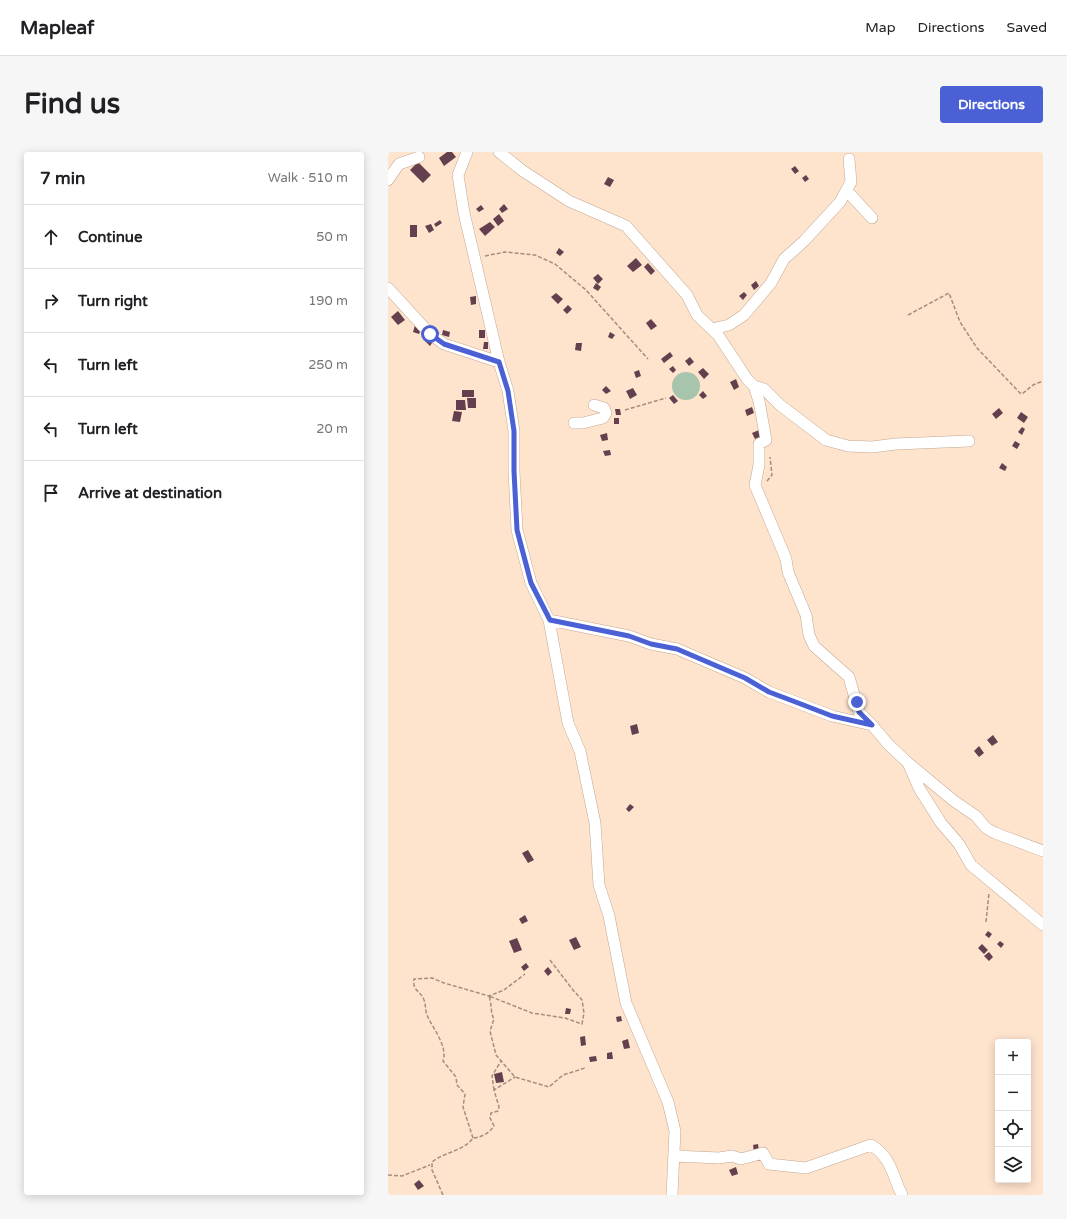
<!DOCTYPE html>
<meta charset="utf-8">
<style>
:root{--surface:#fff;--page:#f6f6f6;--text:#202124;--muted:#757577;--line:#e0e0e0;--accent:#4b60d5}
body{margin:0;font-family:"Varela Round",sans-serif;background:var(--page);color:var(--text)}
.controls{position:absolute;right:12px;bottom:12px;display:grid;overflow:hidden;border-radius:4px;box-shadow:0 2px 10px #0003}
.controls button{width:36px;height:36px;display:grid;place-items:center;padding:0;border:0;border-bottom:1px solid var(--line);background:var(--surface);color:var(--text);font:20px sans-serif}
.stop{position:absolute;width:12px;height:12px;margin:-9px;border:3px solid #4b60d5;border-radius:50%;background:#fff}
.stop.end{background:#4b60d5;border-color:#fff;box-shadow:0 1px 4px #0008}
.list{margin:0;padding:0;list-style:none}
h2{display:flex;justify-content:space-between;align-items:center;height:52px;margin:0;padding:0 16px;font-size:17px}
h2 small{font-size:13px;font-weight:400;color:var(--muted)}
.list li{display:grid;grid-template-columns:26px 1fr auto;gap:12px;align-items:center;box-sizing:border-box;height:64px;padding:0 16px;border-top:1px solid var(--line)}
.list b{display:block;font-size:15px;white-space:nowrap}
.list em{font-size:13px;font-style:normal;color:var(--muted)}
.icon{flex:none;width:22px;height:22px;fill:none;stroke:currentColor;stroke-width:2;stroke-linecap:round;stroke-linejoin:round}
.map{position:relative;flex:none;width:655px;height:1043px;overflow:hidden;border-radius:4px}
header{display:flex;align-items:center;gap:24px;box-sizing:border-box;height:56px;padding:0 20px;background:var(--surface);border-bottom:1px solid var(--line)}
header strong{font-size:19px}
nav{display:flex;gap:22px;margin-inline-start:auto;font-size:14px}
.intro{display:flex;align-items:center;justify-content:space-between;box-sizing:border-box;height:96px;padding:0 24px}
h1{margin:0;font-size:28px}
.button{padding:10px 18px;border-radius:4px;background:var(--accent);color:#fff;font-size:14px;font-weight:700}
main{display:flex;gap:24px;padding:0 24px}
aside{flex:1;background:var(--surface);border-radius:4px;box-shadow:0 2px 10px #0003}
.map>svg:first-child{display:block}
</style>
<header>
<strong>Mapleaf</strong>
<nav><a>Map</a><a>Directions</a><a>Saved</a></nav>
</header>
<div class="intro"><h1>Find us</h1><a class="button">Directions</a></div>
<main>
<aside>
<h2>7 min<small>Walk · 510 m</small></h2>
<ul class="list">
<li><svg class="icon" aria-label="ahead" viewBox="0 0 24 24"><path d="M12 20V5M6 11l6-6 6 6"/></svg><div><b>Continue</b></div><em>50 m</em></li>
<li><svg class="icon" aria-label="right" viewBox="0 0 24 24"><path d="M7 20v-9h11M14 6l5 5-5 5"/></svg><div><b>Turn right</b></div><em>190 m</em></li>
<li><svg class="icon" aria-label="left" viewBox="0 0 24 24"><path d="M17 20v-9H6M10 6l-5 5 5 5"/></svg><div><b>Turn left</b></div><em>250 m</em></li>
<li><svg class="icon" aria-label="left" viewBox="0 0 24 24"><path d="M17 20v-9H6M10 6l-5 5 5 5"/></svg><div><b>Turn left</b></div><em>20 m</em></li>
<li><svg class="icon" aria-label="arrive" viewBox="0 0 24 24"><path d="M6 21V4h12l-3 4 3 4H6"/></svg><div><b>Arrive at destination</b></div></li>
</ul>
</aside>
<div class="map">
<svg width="655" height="1043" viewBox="0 0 655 1043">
<rect width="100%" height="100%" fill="#fee3cd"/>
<path fill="#a7c4ad" d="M284 234a14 14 0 1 1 28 0a14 14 0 1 1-28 0Z"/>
<path fill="#643f4e" d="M59,0H64L68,5L56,14L51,6Z
M30,10L43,23L35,31L22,18Z
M407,14L411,19L407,22L403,17Z
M418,23L421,27L417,30L414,26Z
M220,25L226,28L222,35L216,32Z
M116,52L120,57L114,61L111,57Z
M93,53L96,57L91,60L88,57Z
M111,62L116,69L110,74L105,67Z
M52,68L54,71L48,75L46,72Z
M102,70L107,75L97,84L91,77Z
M43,72L46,78L41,81L37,74Z
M22,73H29V85H22Z
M171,96L176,100L172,104L168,101Z
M248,106L254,113L245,120L239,114Z
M260,111L267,119L263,123L256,115Z
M210,122L215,127L210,132L205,126Z
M368,129L371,134L366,138L363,133Z
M208,131L213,135L210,139L205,136Z
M356,140L359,143L355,148L351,144Z
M168,141L175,147L170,152L163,145Z
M88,144V152L83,153L82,145Z
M180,153L184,157L179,162L175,158Z
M10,159L17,168L10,173L3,165Z
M263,167L269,174L263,178L258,171Z
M27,173L34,175L31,182L25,180Z
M55,178L62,180L61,185L54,183Z
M91,178H97V186H91Z
M222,180L227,183L224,187L220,185Z
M40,184L46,188L42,194L37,189Z
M96,190H100V197H95Z
M188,191H194L193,199L187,198Z
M282,200L285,204L276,211L273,207Z
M302,205L306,210L301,214L297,209Z
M285,214L288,218L285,221L281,217Z
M315,216L321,222L316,227L310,220Z
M251,218L253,224L248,226L246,220Z
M348,227L351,235L346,238L342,230Z
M218,234L223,239L218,242L214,238Z
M245,236L249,243L242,247L238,239Z
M74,238H86V245H74Z
M315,239L319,244L315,247L311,243Z
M285,243L290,249L286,252L281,246Z
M79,246H88V256H80Z
M68,248H77L78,258H68Z
M364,255L366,261L359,264L357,258Z
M611,256L615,261L608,267L604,262Z
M227,257H232L233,263H228Z
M66,259L74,260L72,270L64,269Z
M633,260L640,265L636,271L629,266Z
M226,266H231V272H226Z
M634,275L637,277L634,283L630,280Z
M371,278L374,284L367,287L364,281Z
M219,281L220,288L214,289L212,283Z
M627,289L632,292L629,297L624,294Z
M222,298L223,303L217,304L215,299Z
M614,311L619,315L617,319L611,316Z
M249,572L251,581L244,583L242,574Z
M605,583L610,590L604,594L599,588Z
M591,594L596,601L591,605L586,599Z
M242,652L246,655L241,660L238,657Z
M140,698L146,708L140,711L134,701Z
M137,763L140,769L134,772L131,767Z
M600,779L604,782L601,786L597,783Z
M188,785L193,795L186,798L181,788Z
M129,786L134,798L126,801L121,789Z
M612,789L616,792L613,796L609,792Z
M594,792L600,798L596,802L590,796Z
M601,800L605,805L601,809L596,804Z
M138,811L141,815L136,819L133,815Z
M160,815L164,820L160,824L156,819Z
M178,856L183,857L182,862H177Z
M233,864L234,869L229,870L228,865Z
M197,884L198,893L193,894L192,885Z
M240,887L242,896L236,897L234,889Z
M224,900L225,907H219V901Z
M208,904L209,909L202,910L201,905Z
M114,920L116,930L108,931L106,922Z
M370,992L371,999L366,1000L365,993Z
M348,1015L350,1022L344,1024L341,1018Z
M31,1028L36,1034L30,1038L26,1032Z"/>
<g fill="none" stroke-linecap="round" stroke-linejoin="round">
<defs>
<path id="minor" d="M79,0L70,23L76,61L111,210L120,239L126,279V319L129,378L143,431L161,468L180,571L192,599L207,671L211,733L221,764L238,851L280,950L287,979L284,1043
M111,0L135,19L181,49L238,74L299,143L309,163L330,183L359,227L366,234L376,237L392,253L438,288L460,294L484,295L508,292L581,289
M0,28L11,12L31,5
M459,39L484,66
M0,136L42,182L56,192L111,210
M324,177L341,173L356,163L383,131L396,107L416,89L452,50L463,30L461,7
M366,234L371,249L378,288L371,292V313L367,333L398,407L400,420L418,463L421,483L426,494L461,525L471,560L484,573
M186,271H195L215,266L218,261L216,256L206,253
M161,468L241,484L263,492L289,497L357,526L381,540L405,549L444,564L484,573L500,592L520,611L566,649L588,664L598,676L607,681L655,699
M521,613L531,636L553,671L571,692L583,713L655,773
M286,1004L331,1006L344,1004L353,1007L375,1001L381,1012L418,1016L483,993C504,1006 504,1023 514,1043"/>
</defs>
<use href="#minor" stroke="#c2a893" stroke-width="12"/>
<path stroke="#a28f7f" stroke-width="1.5" stroke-dasharray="4 2" stroke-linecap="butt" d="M97,104L117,100L147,103L167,112L198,138L260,207
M520,163L561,141L572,170L589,196L632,241L634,242L645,233L655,229
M237,258L278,246
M379,329L384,323L382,305
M598,770L601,741
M162,808L185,838L194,848L196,861L194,872L177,866L144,861L101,844C104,852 102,860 106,867L102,879L108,903L127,925L161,935L175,923L197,916
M106,938L104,924L113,909
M85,986L75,955L77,942L69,933L68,925L55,909C60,894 45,877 39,863C37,858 38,853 36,848C33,839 24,839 26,827L44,826L56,831L101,844L116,838L137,822
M0,1023L14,1024L42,1013
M55,1043L44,1018V1010C56,1000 76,999 85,986C94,985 100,982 106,974L102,966L103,961L110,959L111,955L106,938L127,925"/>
<use href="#minor" stroke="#fff" stroke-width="11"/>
</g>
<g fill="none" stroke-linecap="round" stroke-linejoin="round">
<path stroke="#4b60d5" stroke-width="5" d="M42,182L56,192L111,210L120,239L126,279V319L129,378L143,431L162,468L241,484L263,492L289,497L357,526L381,540L405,549L444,564L484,573L471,560L469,550"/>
</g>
</svg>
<div class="controls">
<button>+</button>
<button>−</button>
<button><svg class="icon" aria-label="locate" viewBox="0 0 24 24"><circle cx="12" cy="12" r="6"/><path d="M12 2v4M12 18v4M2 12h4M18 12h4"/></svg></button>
<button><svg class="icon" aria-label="layers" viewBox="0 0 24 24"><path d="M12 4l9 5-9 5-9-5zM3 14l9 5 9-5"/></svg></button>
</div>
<div class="stop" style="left:42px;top:182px"></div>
<div class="stop end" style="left:469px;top:550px"></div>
</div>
</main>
